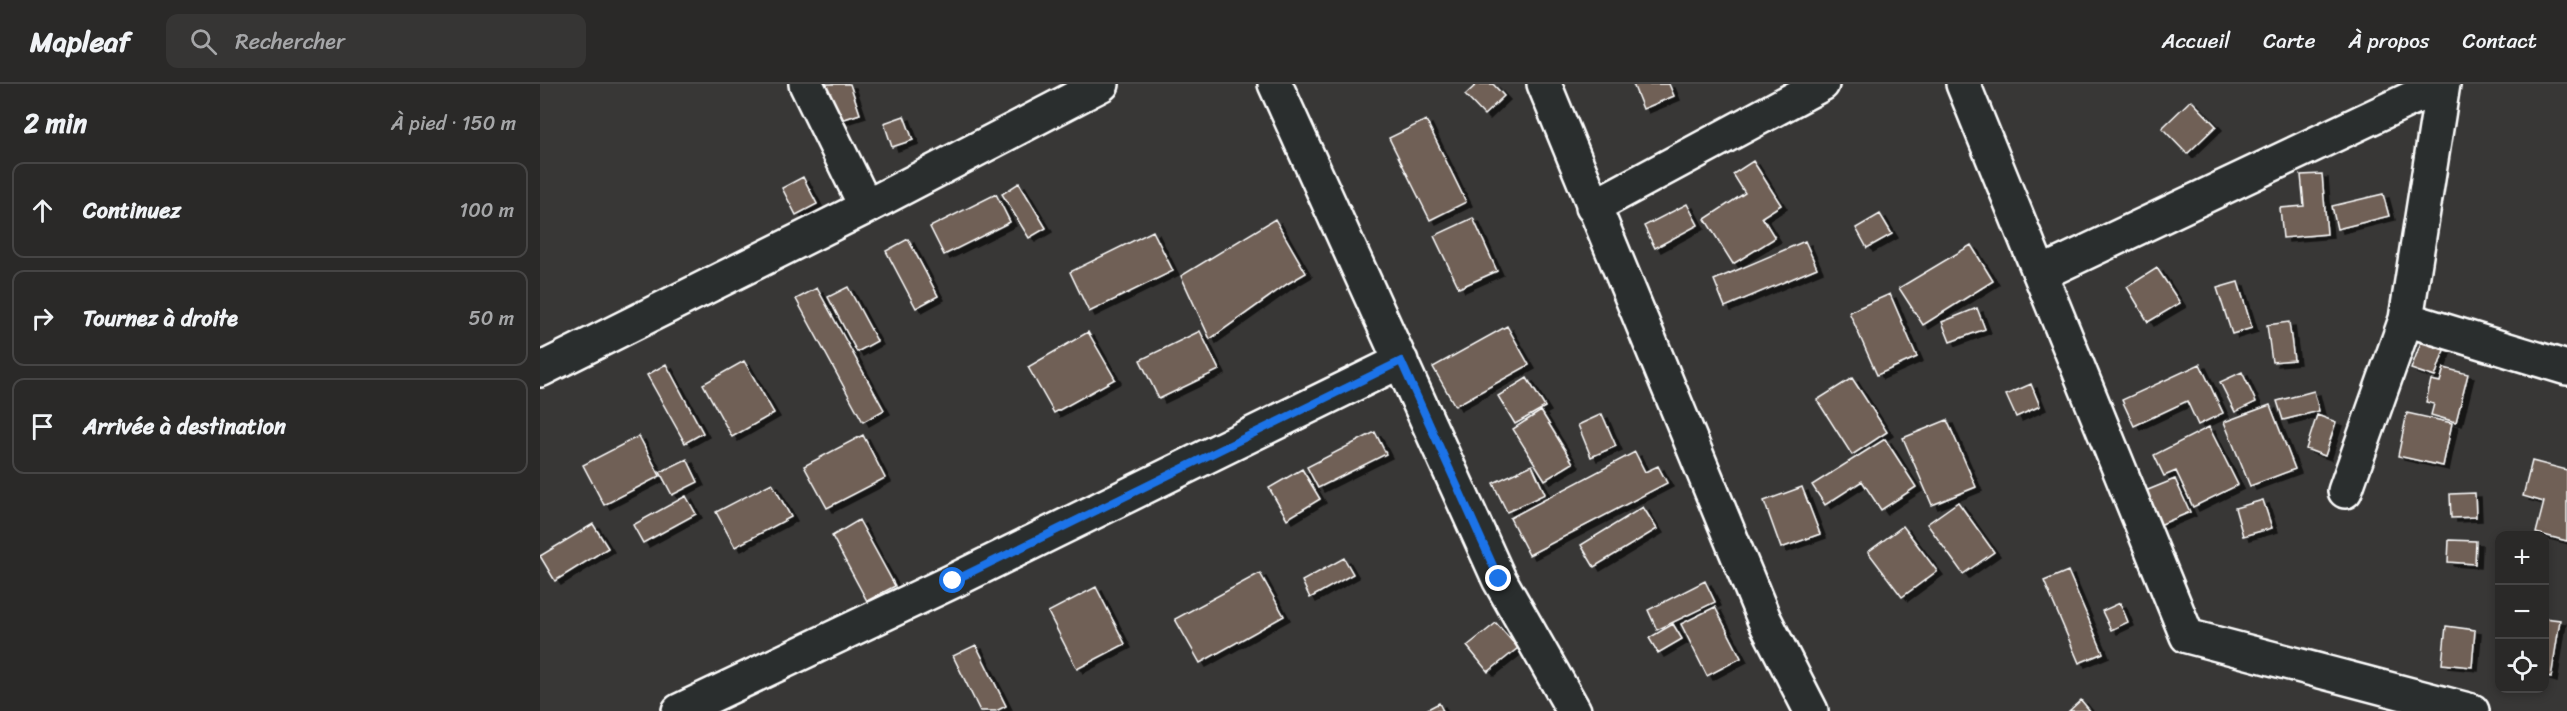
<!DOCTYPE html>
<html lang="fr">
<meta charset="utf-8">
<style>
:root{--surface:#2a2928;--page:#363534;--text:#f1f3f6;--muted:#a5a6a8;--line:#464545}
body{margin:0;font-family:Sriracha,sans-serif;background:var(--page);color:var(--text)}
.controls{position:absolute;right:18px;bottom:18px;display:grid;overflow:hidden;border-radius:12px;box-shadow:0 3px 9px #0003}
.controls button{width:54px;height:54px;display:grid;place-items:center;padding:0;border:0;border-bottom:2px solid var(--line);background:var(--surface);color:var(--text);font:30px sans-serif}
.stop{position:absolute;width:18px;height:18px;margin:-14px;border:4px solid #1a73e8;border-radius:50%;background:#fff}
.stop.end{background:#1a73e8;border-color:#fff;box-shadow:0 2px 6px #0008}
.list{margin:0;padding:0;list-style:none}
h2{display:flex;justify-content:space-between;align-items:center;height:78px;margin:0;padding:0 24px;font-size:26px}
h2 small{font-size:20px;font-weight:400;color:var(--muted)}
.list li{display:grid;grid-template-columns:39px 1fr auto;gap:18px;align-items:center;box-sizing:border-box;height:96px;margin:0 12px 12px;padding:0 12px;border:2px solid var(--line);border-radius:12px}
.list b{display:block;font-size:22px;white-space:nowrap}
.list em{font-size:20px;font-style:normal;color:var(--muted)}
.icon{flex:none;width:33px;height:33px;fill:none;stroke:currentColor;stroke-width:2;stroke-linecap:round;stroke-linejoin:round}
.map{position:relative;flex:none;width:2027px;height:627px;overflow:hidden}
header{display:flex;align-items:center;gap:36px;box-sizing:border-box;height:84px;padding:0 30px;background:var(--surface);border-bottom:2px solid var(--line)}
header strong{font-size:28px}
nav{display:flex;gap:33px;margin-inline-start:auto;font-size:21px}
.search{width:420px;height:54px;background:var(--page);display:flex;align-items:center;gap:15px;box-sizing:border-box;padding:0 21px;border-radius:12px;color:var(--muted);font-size:22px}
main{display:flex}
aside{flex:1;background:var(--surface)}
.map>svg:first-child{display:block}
</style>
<header>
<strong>Mapleaf</strong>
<div class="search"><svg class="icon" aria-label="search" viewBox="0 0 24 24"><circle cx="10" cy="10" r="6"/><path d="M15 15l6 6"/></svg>Rechercher</div>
<nav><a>Accueil</a><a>Carte</a><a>À propos</a><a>Contact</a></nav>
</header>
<main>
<aside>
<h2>2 min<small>À pied · 150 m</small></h2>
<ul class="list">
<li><svg class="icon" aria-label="ahead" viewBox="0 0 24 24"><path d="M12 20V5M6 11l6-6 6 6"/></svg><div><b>Continuez</b></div><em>100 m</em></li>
<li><svg class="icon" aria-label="right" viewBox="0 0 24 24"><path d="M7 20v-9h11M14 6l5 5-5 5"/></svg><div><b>Tournez à droite</b></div><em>50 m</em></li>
<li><svg class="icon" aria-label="arrive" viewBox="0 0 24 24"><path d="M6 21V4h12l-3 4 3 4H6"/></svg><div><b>Arrivée à destination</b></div></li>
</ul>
</aside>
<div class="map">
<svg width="2027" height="627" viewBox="0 0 2027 627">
<defs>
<filter id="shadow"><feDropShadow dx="6" dy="4" stdDeviation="0" flood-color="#0009"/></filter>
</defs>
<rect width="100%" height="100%" fill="#383736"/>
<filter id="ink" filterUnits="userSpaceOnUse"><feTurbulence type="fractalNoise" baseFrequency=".0167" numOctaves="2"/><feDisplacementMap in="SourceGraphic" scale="12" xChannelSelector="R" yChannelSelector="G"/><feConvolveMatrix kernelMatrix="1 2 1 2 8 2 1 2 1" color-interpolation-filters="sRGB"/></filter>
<g filter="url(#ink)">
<path fill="#706057" stroke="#fff" stroke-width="1.5" filter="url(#shadow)" d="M286,0H310L320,30L298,37Z
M937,0H953L964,12L944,31L925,11Z
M1093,0H1129L1134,12L1103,25Z
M1651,16L1676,42L1647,70L1622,44Z
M364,32L373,56L352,63L344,39Z
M886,36L926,118L890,136L849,54Z
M1213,77L1241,121L1222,133L1235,154L1193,180L1165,135L1205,109L1193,90Z
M1782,90L1787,150L1743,154L1740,124L1764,122L1761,91Z
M263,93L277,120L256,131L242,104Z
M479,99L506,144L489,154L462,110Z
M456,110L470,138L404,171L390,143Z
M1843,110L1849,132L1797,145L1792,122Z
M1147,120L1158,141L1115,164L1104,142Z
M1340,130L1352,150L1327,164L1316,144Z
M933,134L957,187L919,204L894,152Z
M735,135L766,189L747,200L670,255L641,192Z
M613,147L633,187L549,228L530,188Z
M368,155L398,212L376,224L346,167Z
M1265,157L1277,184L1185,223L1174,196Z
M1431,161L1453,197L1383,241L1359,204Z
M1617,184L1640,219L1608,238L1587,203Z
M1698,198L1712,244L1692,250L1677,204Z
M308,203L337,257L317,268L288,213Z
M277,204L344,326L323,338L256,215Z
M1350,210L1377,273L1337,291L1309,228Z
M1437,224L1445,245L1410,258L1402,238Z
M1749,238L1754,276L1732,278L1727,241Z
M967,242L989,281L915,322L893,283Z
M660,247L679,286L619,315L600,276Z
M548,248L575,295L514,329L488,283Z
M1881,258L1904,266L1895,293L1871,285Z
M204,277L234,329L192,353L163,300Z
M126,280L163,349L145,359L107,291Z
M1660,280L1683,329L1658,341L1647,317L1594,342L1582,316Z
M1904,284L1928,290L1916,338L1891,331L1894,320L1886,318L1891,296L1900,298Z
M1702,288L1716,318L1695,328L1680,298Z
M987,294L1005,323L975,340L958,312Z
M1312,294L1347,348L1312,371L1277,316Z
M1491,300L1500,322L1476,333L1466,311Z
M1774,307L1779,327L1743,336L1737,317Z
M1730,321L1755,385L1710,402L1684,338Z
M1001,327L1033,379L1005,396L973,345Z
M1867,329L1912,339L1903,382L1858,372Z
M1062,330L1076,362L1051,373L1038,341Z
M1777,331L1796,338L1785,372L1766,365Z
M1407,336L1436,403L1392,421L1363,354Z
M1669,343L1698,401L1653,423L1636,387L1624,392L1614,371Z
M835,348L846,370L778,404L767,383Z
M323,351L345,394L287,424L264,382Z
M99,352L120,392L64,421L43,381Z
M1345,355L1376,403L1341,426L1322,397L1285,421L1272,401Z
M1095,368L1105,388L1118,382L1127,399L989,471L970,434Z
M147,375L158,398L132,411L120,388Z
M1992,377L2027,386V457L1996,449L2004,418L1983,412Z
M992,381L1005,410L967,428L953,399Z
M762,385L780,415L747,435L729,404Z
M1635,395L1650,428L1617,442L1603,408Z
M232,399L251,433L195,463L176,428Z
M1262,403L1280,450L1241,464L1224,417Z
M1935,409L1936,433L1911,434L1910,410Z
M146,412L156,430L103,459L93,441Z
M1723,416L1732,444L1703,452L1695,424Z
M1418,418L1454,468L1423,490L1387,440Z
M1103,423L1117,445L1054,483L1041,461Z
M319,436L355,502L327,517L292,452Z
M53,440L68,464L15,497L0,472Z
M1363,442L1397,487L1362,513L1328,468Z
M1909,456L1936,457L1935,480L1908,478Z
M804,474L813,490L770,514L762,497Z
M1528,487L1563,569L1539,579L1504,497Z
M720,489L744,532L660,579L635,535Z
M1165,497L1175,518L1117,546L1108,526Z
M556,503L585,560L537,585L508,528Z
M1580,519L1588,538L1571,546L1562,527Z
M1175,523L1201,574L1167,592L1141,540Z
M2004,534L2020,536L2011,594L2004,592Z
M956,539L978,564L948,588L927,562Z
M1133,540L1142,555L1118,569L1109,554Z
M1906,542L1935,546L1932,583L1902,580Z
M436,561L466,622L456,627H440L413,572Z
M1541,616L1550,627H1529Z
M899,619L903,627H884Z"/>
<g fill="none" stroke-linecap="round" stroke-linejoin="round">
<defs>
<path id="minor" d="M266,0L326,123
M735,0L959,495L1034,627
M1004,0L1224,535L1271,627
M1423,0L1647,552L1932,627
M1053,123L1282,0
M1500,190L1902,0
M1866,235L2027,284
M0,286L326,123L562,0
M1805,407L1866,235L1903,0
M139,627L413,497L861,277"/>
</defs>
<use href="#minor" stroke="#fff" stroke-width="38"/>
<use href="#minor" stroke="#2a2d2e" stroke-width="33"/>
</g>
</g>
<g fill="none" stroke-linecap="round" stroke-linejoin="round" filter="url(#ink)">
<path stroke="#1a73e8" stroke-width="8" d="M413,497L861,277L959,495"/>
</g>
</svg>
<div class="controls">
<button>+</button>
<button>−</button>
<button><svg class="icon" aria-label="locate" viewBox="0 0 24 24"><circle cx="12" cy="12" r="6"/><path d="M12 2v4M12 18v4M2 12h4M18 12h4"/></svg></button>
</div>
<div class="stop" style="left:413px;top:497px"></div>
<div class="stop end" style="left:959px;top:495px"></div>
</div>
</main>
